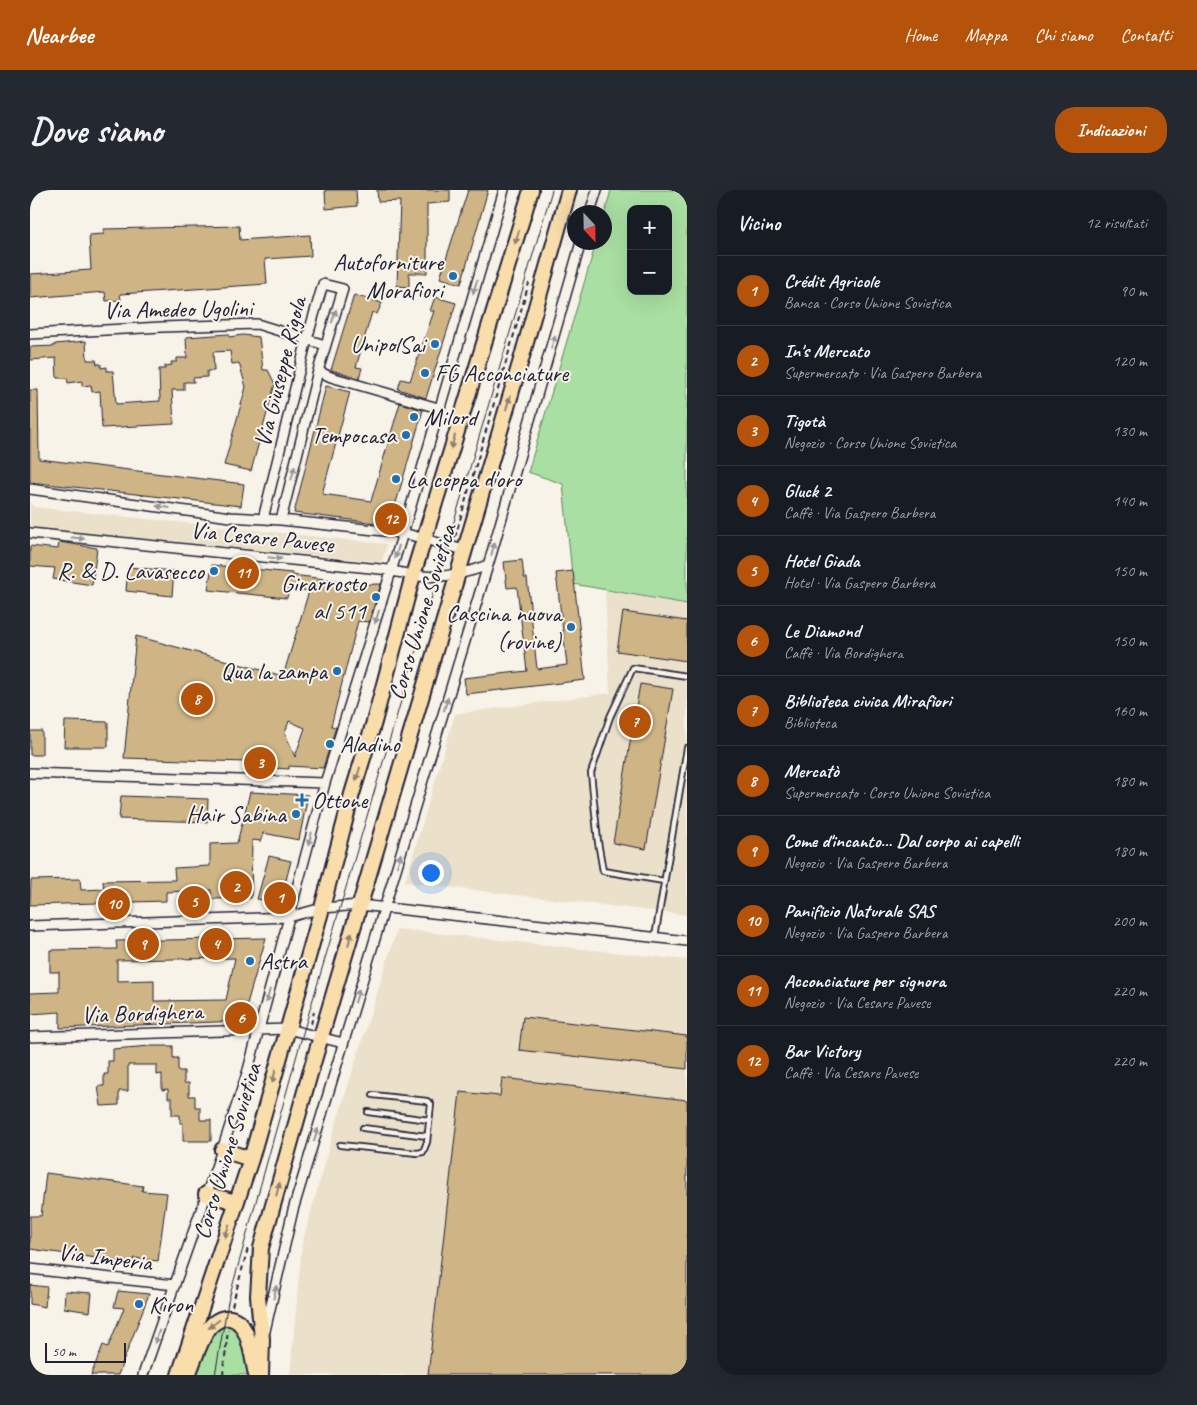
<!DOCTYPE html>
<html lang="it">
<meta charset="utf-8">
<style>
:root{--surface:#171b24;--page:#242831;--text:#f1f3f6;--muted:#9ea1a6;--line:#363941;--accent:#b45309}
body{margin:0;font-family:Caveat,sans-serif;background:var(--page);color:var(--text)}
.controls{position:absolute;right:15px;top:15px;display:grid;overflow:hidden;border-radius:10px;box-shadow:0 5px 20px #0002}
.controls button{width:45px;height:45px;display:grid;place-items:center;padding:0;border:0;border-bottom:1px solid var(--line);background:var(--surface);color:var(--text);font:25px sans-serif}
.compass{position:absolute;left:537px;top:15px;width:45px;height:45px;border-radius:50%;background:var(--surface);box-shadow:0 5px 20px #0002;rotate:158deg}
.scale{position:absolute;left:15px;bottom:12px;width:81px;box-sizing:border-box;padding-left:5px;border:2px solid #22223b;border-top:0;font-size:14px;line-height:18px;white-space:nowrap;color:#22223b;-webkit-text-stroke:4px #f7f3e8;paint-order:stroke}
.you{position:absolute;left:400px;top:682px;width:18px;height:18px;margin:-12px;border:4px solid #fff;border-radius:50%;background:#1a73e8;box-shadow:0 0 0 8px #1a73e833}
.badge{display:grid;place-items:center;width:32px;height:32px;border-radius:50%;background:var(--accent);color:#fff;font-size:16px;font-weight:700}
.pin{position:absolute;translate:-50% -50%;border:2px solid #fff;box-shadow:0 1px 5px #0006}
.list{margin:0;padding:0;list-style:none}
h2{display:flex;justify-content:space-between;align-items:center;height:65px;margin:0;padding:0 20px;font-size:21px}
h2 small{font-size:16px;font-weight:400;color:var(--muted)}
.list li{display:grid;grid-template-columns:32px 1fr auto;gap:15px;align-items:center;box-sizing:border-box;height:70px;padding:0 20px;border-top:1px solid var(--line)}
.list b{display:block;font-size:19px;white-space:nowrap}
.list p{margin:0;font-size:16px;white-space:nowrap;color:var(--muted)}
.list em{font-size:16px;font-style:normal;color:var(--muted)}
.map{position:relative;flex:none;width:657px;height:1185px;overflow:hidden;border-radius:20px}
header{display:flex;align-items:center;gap:30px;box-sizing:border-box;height:70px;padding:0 25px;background:var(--accent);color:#fff}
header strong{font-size:24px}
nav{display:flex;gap:28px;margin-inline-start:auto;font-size:18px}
.intro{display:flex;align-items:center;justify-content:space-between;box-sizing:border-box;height:120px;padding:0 30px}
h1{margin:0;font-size:35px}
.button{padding:12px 22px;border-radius:20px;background:var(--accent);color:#fff;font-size:18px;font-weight:700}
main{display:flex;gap:30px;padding:0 30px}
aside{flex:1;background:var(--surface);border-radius:20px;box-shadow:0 5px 20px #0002}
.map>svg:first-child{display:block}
</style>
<header>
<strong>Nearbee</strong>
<nav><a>Home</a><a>Mappa</a><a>Chi siamo</a><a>Contatti</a></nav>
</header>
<div class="intro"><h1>Dove siamo</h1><a class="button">Indicazioni</a></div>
<main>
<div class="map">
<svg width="657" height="1185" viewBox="0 0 657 1185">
<rect width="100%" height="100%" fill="#f7f3e8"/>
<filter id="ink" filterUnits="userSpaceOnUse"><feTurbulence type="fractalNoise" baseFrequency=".02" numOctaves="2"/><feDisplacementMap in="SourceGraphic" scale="10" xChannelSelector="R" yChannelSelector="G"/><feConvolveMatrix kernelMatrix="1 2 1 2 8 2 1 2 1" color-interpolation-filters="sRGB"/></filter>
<g filter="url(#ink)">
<path fill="#ebe0ca" d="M0,313L4,317L357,354L352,372L0,337Z
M575,401L657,414V725L375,692L425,524L580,503Z
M367,739L657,770V1185H260L272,1054L301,950Z"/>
<path fill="#a9dfa2" stroke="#66806e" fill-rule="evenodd" d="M581,0H657V414L543,394L533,294L498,282L566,53L574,52L575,23ZM601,19H638V101H601Z
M191,1132L208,1138L220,1185H165L179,1153Z"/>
<path fill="#cfb585" stroke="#22223b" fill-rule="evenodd" d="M295,0H326L327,16L296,19Z
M347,0H420V12L397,14V83H379V97L367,96L370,11L348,12Z
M438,0H458L431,94L410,88Z
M209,36L210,50L280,45L281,66L235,69L237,94L90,104L91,110L76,111L75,102L0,108V84L61,80L59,45L74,44V39Z
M324,105L352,113L347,124L342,122L326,177L332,178L329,188L301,180Z
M405,107L426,113L396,208L368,199L371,189L380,191L404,121H400Z
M199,144V147L213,145L229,147L233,180H238L245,194L221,281L194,275L216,197L209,173L202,174L200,161L183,162L184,181H177V187L163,188L164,192H154V200H142L144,234L72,238L70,201L62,202L61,195L52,196V191L38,193L37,188H27L26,168L0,170V157L25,156V154L56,151L57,170H66L67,174H71V178L77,177V181H83L86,214L130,211L129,179H135V176L142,175L141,172H147V168H157L156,147Z
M296,196L320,202L292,304L341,311L370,213L393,220L361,330L347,327L346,333L264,323Z
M0,200H8L9,269L214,294L211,316L0,292Z
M29,352L67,358L62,395L23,389L25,378L0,376V356L28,359Z
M492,370L494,388H497L507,479L537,475L526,383L543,381L555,490L436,504L434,488L497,481L487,397L477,398L474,372Z
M182,375L262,383V385L312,391L311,395L351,394L339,432L328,431L301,536L306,537L293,578L259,576V579L215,576L216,572L94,568L106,446L253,486L279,401L259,398L257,408L178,400ZM259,531L275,538L265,567L255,543Z
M98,377L144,381L142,406L96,401Z
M593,422L657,431V471L587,461Z
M610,494L643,499L616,659L583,653Z
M35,531L78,532V557H34Z
M0,541H12V565H0Z
M220,602L278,605L269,650L233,643L231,651L222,650L221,708L181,709V700L136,702V711L0,715L1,690L50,689L51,700L74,699L73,691L145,690L144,678L180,676V654L207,653Z
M91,606L178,609L177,632L89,629Z
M239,666L261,671L250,713L227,709Z
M236,748L212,831L30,838V822L0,824V803L29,802V782H20V760L87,759L86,751ZM205,768L196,810L124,811V790L87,791V770Z
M493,827L657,846V879L489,860Z
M120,856H143V868H148V881H154V893H159V906H165V917H170V930H181V951H153V933H150V925H142V908H138V899L132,900V884L127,885V875H98V901H89V915L71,916L68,896H74V884H78V871H83V859Z
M472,888L657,910V1185H398L430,902L470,906Z
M16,983L113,996L112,1001L137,1003L128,1071L104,1068L103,1073L0,1059V1026H11Z
M0,1095L17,1097L15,1117L0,1114Z
M35,1101L62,1103L60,1122L34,1118Z
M88,1101L119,1104L88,1185H61L73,1155L78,1157L94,1118L84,1117Z"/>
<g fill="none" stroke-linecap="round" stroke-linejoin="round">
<defs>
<path id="lane" d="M634,691L573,681L568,652L561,583L580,527L603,478L657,486
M625,747L657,558
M338,922L399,930
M333,938L397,946
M310,955L387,963L393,962L397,952L401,914L397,911L343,905"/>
<path id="street" d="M560,22L567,0
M0,144L132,137L227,134L295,155
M288,181L301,187L408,218
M0,299L200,327L251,330L373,343L434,360
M233,329L277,149L293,94L313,99L288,181L251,330
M0,343L350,379C361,380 371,383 381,385C408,389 433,385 458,375
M0,583L295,593
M0,736L259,727L292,718L330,715L657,751
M0,847L258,839L313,853
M0,1079L145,1095
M235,1141L263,1020L462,362L551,52
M113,1185L192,960L218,880L295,593L373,343L474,0"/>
<path id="primary" d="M192,960L221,969
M176,1004L206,1012
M149,1185L221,969L292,718L322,604L344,532L383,385L501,0
M158,1185C164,1171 170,1150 179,1138C183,1133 189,1129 195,1128C219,1125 222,1168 226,1185
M231,1185L232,1149L228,1106L231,1058L279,887L491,170L539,0"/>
</defs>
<use href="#lane" stroke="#22223b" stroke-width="8"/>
<use href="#street" stroke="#22223b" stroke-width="12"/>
<use href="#primary" stroke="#22223b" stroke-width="18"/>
<path stroke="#22223b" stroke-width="2" stroke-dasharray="5 4" stroke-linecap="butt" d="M425,347L499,93
M281,834L284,822
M202,1116L218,1058
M193,1185L198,1140"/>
<use href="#lane" stroke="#f7f3e8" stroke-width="4.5"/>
<use href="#street" stroke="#f7f3e8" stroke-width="9"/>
<use href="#primary" stroke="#f9deab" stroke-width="14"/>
<path stroke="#22223b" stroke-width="1" d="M185,1185L198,1112L273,843L522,0"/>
</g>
<defs><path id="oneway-solid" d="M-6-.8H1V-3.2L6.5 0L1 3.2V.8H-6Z" transform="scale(1.25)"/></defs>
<g fill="#8e8073">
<use href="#oneway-solid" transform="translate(487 47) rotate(107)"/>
<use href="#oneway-solid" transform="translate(478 213) rotate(-73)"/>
<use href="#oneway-solid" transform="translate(423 252) rotate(107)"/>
<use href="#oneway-solid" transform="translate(328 584) rotate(107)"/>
<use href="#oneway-solid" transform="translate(320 749) rotate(-73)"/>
<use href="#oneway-solid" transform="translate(244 886) rotate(106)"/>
<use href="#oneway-solid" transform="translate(248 999) rotate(-75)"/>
<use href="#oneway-solid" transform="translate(197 1041) rotate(109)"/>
<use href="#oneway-solid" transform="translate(184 1134) rotate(143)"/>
</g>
<g fill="#97959a">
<use href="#oneway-solid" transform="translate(445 97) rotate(107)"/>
<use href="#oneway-solid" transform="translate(304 126) rotate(-72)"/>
<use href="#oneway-solid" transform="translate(523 152) rotate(-74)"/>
<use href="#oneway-solid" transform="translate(263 283) rotate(-76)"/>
<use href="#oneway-solid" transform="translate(133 317) rotate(-172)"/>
<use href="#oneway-solid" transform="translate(48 348) rotate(6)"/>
<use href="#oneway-solid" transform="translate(463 359) rotate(-74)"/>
<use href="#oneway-solid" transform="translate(367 362) rotate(107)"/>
<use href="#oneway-solid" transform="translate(245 368) rotate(6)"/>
<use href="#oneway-solid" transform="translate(347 427) rotate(107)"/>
<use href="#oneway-solid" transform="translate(416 514) rotate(-73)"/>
<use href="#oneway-solid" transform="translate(280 649) rotate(105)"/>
<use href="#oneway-solid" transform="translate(369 670) rotate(-73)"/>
<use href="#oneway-solid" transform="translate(238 806) rotate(106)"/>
<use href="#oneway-solid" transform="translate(327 806) rotate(-73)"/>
<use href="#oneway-solid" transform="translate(286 945) rotate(-73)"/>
<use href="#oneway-solid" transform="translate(245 1102) rotate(-77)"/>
<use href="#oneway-solid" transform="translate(127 1147) rotate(109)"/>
</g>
</g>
<g fill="#1f6fb2" stroke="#f7f3e8" stroke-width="2">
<circle cx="423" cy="86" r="5"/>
<circle cx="405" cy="154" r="5"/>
<circle cx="395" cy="183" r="5"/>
<circle cx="384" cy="227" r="5"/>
<circle cx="376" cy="245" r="5"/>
<circle cx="366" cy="289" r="5"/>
<circle cx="184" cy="381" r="5"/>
<circle cx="346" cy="407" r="5"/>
<circle cx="541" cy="437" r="5"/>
<circle cx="307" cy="481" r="5"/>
<circle cx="300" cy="554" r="5"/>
<path d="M269.5 602.5h5v5h5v5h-5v5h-5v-5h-5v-5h5z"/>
<circle cx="266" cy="624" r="5"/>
<circle cx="220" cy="771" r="5"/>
<circle cx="109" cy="1114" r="5"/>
</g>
<g text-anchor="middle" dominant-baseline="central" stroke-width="4" stroke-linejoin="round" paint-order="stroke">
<g font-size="24" fill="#22223b" stroke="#f7f3e8" text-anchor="end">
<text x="413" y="72">Autoforniture<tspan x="413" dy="28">Morafiori</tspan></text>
<text x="395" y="154">UnipolSai</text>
<text x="405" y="183" text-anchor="start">FG Acconciature</text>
<text x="394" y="227" text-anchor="start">Milord</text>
<text x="366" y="245">Tempocasa</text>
<text x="376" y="289" text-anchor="start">La coppa d'oro</text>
<text x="174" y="381">R. &amp; D. Lavasecco</text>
<text x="336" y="393">Girarrosto<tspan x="336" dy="28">al 511</tspan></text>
<text x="531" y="423">Cascina nuova<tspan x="531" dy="28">(rovine)</tspan></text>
<text x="297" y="481">Qua la zampa</text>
<text x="310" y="554" text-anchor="start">Aladino</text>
<text x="282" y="610" text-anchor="start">Ottone</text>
<text x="256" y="624">Hair Sabina</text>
<text x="230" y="771" text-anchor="start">Astra</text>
<text x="119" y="1114" text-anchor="start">Kìron</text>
</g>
<g font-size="24" fill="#22223b" stroke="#f7f3e8">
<text transform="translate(148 119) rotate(-1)">Via Amedeo Ugolini</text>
<text transform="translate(250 182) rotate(-76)">Via Giuseppe Rigola</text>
<text transform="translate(232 347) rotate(6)">Via Cesare Pavese</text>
<text transform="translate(392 422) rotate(-73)">Corso Unione Sovietica</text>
<text transform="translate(112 823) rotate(-2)">Via Bordighera</text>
<text transform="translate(197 961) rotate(-73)">Corso Unione Sovietica</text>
<text transform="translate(75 1067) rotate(7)">Via Imperia</text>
</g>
</g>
</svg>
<div class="controls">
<button>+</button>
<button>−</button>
</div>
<svg class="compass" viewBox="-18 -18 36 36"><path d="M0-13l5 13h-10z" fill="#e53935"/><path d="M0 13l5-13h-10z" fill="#9ea1a6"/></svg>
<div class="scale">50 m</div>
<div class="you"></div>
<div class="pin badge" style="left:250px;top:708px">1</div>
<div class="pin badge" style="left:206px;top:697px">2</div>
<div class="pin badge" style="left:230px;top:573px">3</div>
<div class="pin badge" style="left:186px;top:754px">4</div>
<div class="pin badge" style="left:164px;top:712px">5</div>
<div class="pin badge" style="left:211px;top:828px">6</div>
<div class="pin badge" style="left:605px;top:532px">7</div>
<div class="pin badge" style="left:167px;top:509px">8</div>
<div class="pin badge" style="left:113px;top:754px">9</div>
<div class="pin badge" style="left:84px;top:714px">10</div>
<div class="pin badge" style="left:213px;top:383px">11</div>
<div class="pin badge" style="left:361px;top:329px">12</div>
</div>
<aside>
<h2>Vicino<small>12 risultati</small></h2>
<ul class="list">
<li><span class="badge">1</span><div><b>Crédit Agricole</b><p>Banca · Corso Unione Sovietica</p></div><em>90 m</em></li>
<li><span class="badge">2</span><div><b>In's Mercato</b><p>Supermercato · Via Gaspero Barbera</p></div><em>120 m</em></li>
<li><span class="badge">3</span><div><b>Tigotà</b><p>Negozio · Corso Unione Sovietica</p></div><em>130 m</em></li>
<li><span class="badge">4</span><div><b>Gluck 2</b><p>Caffè · Via Gaspero Barbera</p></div><em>140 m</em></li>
<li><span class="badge">5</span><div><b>Hotel Giada</b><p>Hotel · Via Gaspero Barbera</p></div><em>150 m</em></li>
<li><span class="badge">6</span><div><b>Le Diamond</b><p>Caffè · Via Bordighera</p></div><em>150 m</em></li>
<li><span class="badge">7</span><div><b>Biblioteca civica Mirafiori</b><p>Biblioteca</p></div><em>160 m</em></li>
<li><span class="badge">8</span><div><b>Mercatò</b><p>Supermercato · Corso Unione Sovietica</p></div><em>180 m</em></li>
<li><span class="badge">9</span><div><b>Come d'incanto... Dal corpo ai capelli</b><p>Negozio · Via Gaspero Barbera</p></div><em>180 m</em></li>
<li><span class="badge">10</span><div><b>Panificio Naturale SAS</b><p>Negozio · Via Gaspero Barbera</p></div><em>200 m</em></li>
<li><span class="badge">11</span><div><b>Acconciature per signora</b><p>Negozio · Via Cesare Pavese</p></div><em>220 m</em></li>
<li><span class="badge">12</span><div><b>Bar Victory</b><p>Caffè · Via Cesare Pavese</p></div><em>220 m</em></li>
</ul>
</aside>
</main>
